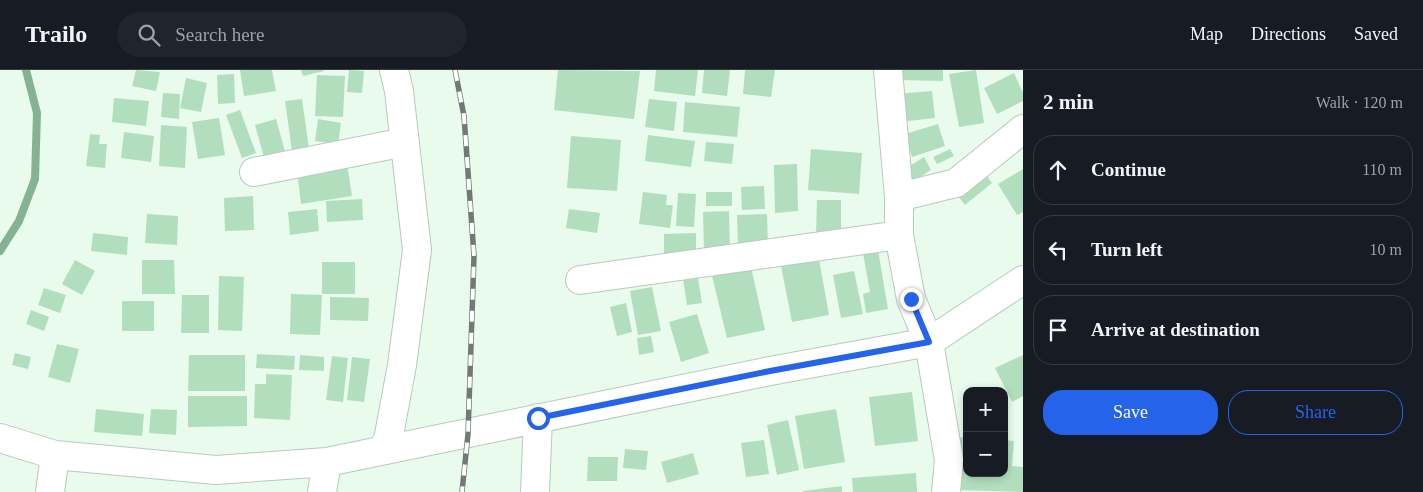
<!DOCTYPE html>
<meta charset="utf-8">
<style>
:root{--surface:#171b24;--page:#20242c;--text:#f1f3f6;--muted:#9ea1a6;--line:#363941;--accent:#2563eb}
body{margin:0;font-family:"Times New Roman",serif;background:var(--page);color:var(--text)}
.controls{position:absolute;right:15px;bottom:15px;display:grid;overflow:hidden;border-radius:10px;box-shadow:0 2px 8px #0003}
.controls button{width:45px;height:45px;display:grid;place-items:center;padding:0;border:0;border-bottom:1px solid var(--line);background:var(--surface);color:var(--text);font:25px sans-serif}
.stop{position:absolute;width:15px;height:15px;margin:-11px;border:4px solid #2563eb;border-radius:50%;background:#fff}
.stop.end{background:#2563eb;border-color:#fff;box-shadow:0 1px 5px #0008}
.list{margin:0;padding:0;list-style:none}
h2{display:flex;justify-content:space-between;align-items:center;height:65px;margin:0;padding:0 20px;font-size:21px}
h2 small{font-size:16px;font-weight:400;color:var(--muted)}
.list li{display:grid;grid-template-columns:32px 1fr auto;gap:15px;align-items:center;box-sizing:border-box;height:70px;margin:0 10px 10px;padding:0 10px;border:1px solid var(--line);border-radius:20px}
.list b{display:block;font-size:19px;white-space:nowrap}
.list em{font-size:16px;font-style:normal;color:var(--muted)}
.actions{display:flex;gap:10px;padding:15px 20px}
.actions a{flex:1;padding:11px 0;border:1px solid var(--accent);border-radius:20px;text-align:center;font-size:18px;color:var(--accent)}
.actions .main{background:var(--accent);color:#fff}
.icon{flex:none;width:28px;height:28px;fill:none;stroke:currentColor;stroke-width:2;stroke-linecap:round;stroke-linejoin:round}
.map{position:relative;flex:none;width:1023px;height:422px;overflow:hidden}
header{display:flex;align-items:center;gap:30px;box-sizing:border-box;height:70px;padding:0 25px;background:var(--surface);border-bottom:1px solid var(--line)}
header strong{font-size:24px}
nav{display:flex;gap:28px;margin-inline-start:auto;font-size:18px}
.search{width:350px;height:45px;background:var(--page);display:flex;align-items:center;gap:12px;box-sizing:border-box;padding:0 18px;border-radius:28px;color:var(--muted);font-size:19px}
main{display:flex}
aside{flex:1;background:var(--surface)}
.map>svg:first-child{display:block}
</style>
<header>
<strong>Trailo</strong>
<div class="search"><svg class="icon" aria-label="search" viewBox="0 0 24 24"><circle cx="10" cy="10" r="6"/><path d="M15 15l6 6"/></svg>Search here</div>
<nav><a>Map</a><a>Directions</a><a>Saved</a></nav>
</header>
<main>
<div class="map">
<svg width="1023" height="422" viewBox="0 0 1023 422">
<rect width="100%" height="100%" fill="#e8fbed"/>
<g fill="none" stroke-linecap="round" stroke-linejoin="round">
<path stroke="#86b294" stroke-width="8" d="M0,181L19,151L35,109L37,43L26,0"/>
</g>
<path fill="#b1dfbe" d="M136,0L160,2L156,21L132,16Z
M240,0H272L276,21L244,26Z
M301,0H324V1L303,6Z
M349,0L364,1L362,23L347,22Z
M558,0L640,1L634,49L554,40Z
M656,0H698L695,26L654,21Z
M704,0H730L727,26L702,23Z
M745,0H775L771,27L743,24Z
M897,0H943V11L897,10Z
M976,0L984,53L959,57L949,4Z
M1014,3L1023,23V31L997,44L984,18Z
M234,4L235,33L218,34L217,5Z
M317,5L345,6L343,47L315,46Z
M186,8L207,13L201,42L180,38Z
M932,21L935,48L899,52L896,24Z
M163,23L180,24L179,49L161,47Z
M114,28L149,31L146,56L112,52Z
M302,29L310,86L293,88L285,31Z
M649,29L677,32L674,61L645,57Z
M685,32L740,37L737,67L683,62Z
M240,40L256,83L242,88L226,45Z
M219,48L225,85L198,89L192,52Z
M276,49L286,85L265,91L255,55Z
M318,49L341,53L338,74L315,71Z
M938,54L945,76L912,87L905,64Z
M161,55L187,57L185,98L159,96Z
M124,62L154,66L151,92L121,88Z
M90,64L100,65L99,74H107L105,98L86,96Z
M648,65L695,71L691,97L645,91Z
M571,66L621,70L617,121L567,118Z
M706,72L734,74L732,94L704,91Z
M811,79L862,83L859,124L808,120Z
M950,79L954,86L937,94L933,87Z
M924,87L931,100L912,112L905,99Z
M347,94L352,126L301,134L297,101Z
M797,94L798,141L775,143L774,95Z
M1023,99V142L1017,145L998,114Z
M985,103L992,113L965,135L958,126Z
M764,116L765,139L742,140L741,117Z
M643,122L667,125L666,135H673L670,158L639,154Z
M706,122H732V136H706Z
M678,123L696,124L694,157L676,156Z
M253,126L254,160L225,161L224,128Z
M362,129L363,150L327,152L326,131Z
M817,130H841V165H816Z
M317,139L319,161L290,165L288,142Z
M569,139L600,143L597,163L566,158Z
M729,141L730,181H704L703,142Z
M147,144L178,146L177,175L145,173Z
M767,144L768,175L738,176L737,145Z
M93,163L128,167L127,185L91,181Z
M696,163V183L664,184V164Z
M878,180L888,239L866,243L863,224L870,222L863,183Z
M819,189L829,245L792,252L781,196Z
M75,190L95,201L82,225L62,214Z
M142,190H174L175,224H142Z
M322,192H355V224H322Z
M751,197L765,260L727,268L712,206Z
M854,201L863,244L841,248L833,205Z
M219,206L244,207L242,261L218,260Z
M698,208L702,233L687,235L683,209Z
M652,217L661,261L638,265L630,221Z
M44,218L66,225L60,243L38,235Z
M291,224L322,225L320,265L290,264Z
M182,225H209V263H181Z
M330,227L369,228L368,251L330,250Z
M122,231H154V261H122Z
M626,233L632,262L617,266L610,237Z
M31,240L49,247L44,261L26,254Z
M697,244L709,283L681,292L669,252Z
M651,266L654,282L639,285L637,268Z
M57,274L79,279L70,313L48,307Z
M15,283L31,287L28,299L12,295Z
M257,284L295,286L294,300L256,298Z
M189,285H245V321H188Z
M300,285L324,287V301L299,300Z
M1023,285V326L1012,332L995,298Z
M332,286L348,288L343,332L326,330Z
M352,287L370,289L364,332L347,330Z
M266,304L292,305L290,350L254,348L255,314H266Z
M912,322L918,371L875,376L869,327Z
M188,326H247V356L188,357Z
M96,339L144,344L142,366L94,362Z
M151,339L177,340L176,365L149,363Z
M836,339L845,392L804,399L795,346Z
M788,350L799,400L777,405L767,355Z
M959,367L967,368V403H1004V370L1014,371L1012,396L1023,397V422L956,420Z
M764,370L769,404L746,407L741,373Z
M625,379L648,381L646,400L623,398Z
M693,383L699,404L667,413L661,392Z
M588,387H618L617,411H587Z
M916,403L917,422H853L852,408Z
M842,416V422H803V421Z"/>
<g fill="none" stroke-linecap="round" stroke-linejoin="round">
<defs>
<path id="minor" d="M888,0L899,127V165L911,229L929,272L949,390L946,422
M254,102L405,72
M899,127L956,113L1023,59
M580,210L899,165
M0,368L55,385L216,400L327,392L770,301L929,272L1023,210
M380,381L388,370L402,295L417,180L399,21L394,0
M50,422L55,385
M322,422L327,392
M535,422L538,348"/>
</defs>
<use href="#minor" stroke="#b8c9bd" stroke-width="30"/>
<use href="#minor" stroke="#fff" stroke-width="28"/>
<defs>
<path id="rail" d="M455,0L464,46L474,186L468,364L462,422"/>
</defs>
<use href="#rail" stroke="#6e7a72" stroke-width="5.5"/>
<use href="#rail" stroke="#fff" stroke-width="4" stroke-dasharray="11" stroke-linecap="butt"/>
</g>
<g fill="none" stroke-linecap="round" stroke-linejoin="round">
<path stroke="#2563eb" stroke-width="6" d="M538,348L770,301L929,272L911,229"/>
</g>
</svg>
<div class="controls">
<button>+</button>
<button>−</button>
</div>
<div class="stop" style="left:538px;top:348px"></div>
<div class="stop end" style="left:911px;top:229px"></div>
</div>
<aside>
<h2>2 min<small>Walk · 120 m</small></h2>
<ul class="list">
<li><svg class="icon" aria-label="ahead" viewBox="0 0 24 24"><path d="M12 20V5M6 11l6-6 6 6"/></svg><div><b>Continue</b></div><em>110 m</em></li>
<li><svg class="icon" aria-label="left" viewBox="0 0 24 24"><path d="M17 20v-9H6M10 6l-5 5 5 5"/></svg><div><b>Turn left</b></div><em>10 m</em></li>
<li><svg class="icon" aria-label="arrive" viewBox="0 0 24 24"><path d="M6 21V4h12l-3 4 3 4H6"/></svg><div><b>Arrive at destination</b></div></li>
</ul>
<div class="actions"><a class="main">Save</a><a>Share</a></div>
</aside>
</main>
